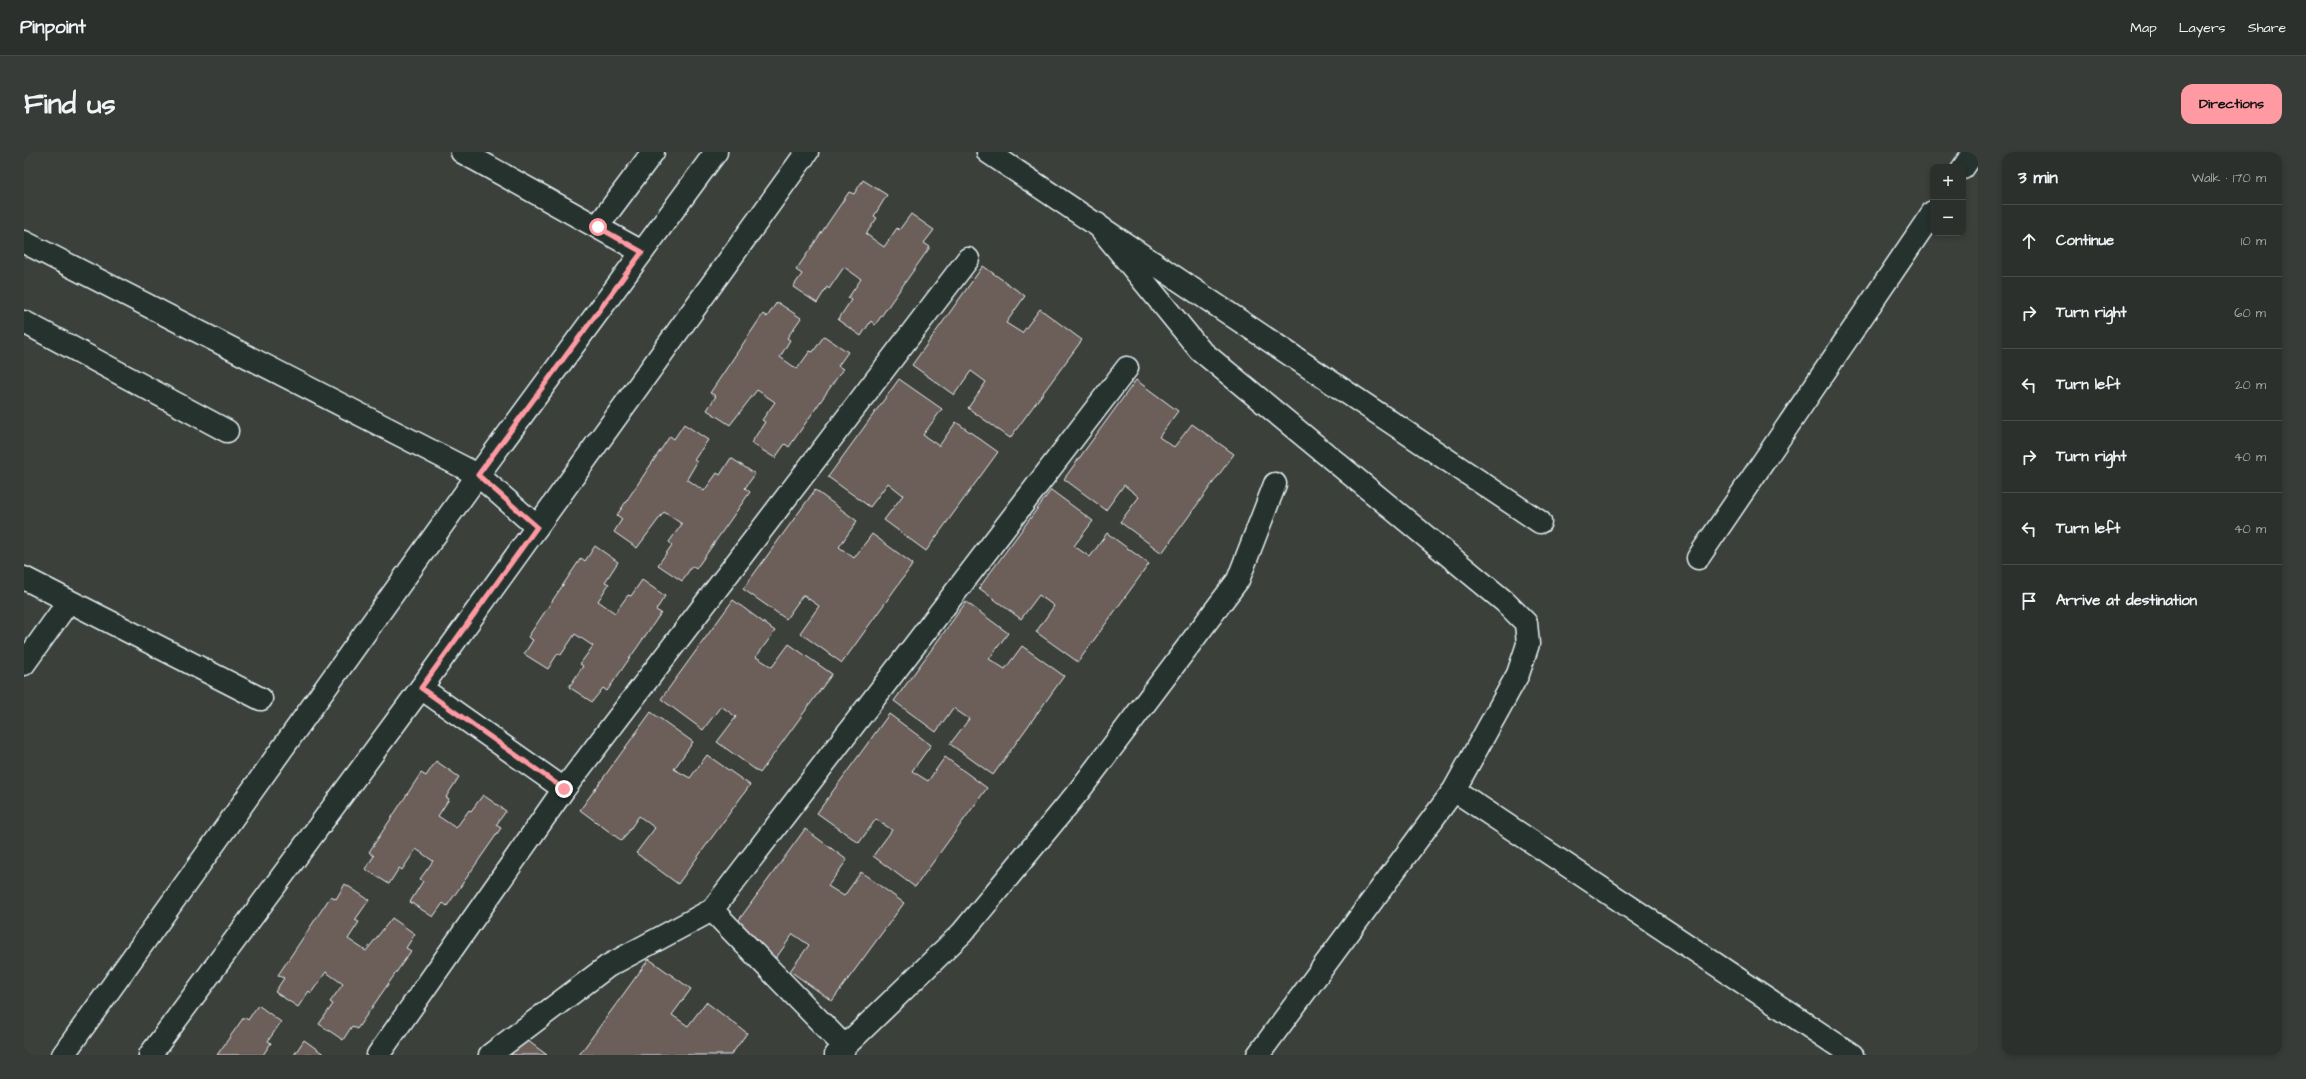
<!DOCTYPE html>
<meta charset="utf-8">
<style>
:root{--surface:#2c302c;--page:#383c38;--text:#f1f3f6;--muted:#a6a9a9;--line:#484b48;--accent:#ff9aa2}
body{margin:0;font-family:"Architects Daughter",sans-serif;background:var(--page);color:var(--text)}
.controls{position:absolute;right:12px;top:12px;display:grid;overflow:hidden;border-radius:8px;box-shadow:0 2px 6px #0003}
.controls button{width:36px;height:36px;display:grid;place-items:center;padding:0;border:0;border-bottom:1px solid var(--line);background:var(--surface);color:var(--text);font:20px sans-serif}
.stop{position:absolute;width:12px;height:12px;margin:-9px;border:3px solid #ff9aa2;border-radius:50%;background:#fff}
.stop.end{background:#ff9aa2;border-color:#fff;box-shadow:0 1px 4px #0008}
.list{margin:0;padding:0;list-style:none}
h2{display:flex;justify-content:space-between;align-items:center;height:52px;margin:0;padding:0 16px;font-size:17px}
h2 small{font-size:13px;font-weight:400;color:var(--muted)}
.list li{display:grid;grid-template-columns:26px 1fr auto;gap:12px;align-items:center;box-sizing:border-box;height:72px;padding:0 16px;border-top:1px solid var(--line)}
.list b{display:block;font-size:15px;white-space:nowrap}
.list em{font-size:13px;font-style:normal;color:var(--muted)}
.icon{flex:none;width:22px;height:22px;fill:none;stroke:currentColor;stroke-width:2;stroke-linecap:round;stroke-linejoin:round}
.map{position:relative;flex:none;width:1954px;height:903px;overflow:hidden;border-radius:12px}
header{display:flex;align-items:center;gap:24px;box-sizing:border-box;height:56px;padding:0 20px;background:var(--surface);border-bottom:1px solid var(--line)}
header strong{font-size:19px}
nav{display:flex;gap:22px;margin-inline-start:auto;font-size:14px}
.intro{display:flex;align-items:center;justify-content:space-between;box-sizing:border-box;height:96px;padding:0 24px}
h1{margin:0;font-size:28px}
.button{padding:10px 18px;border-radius:12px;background:var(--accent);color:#111;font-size:14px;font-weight:700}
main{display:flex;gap:24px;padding:0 24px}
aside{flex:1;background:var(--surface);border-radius:12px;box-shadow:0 2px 6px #0003}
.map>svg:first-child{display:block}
</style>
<header>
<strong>Pinpoint</strong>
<nav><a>Map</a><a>Layers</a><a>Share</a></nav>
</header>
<div class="intro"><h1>Find us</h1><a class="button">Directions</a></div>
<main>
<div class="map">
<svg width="1954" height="903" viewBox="0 0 1954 903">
<rect width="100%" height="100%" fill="#3b403a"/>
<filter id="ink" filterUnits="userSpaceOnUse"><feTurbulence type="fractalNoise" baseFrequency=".025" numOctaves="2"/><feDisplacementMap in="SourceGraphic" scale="8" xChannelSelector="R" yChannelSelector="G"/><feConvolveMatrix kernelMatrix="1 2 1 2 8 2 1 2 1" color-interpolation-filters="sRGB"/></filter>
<g filter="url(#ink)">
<path fill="#6c5f5a" stroke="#e8f1f8" d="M839,28L863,43L850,64L853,66L842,82L860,95L873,76L875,78L887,62L910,78L900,91L906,95L851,173L847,169L837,184L814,168L827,148L824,146L837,127L820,115L805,137L803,135L793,151L769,135L778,122L772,118L825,40L830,42Z
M959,114L1001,144L982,171L998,181L1016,157L1058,188L986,286L944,256L962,230L947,219L930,243L888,213Z
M753,150L777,166L763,186L766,188L756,205L773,217L786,199L789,200L800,184L824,200L814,214L819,217L765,295L761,292L751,306L727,291L741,270L738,268L751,250L733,238L706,273L683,258L692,244L686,241L739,162L743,165Z
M875,227L918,257L899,283L915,294L932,270L974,300L902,399L860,368L879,343L864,331L846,355L804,325Z
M1112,228L1154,259L1135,285L1150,295L1168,272L1210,302L1138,401L1096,370L1115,345L1100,333L1082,358L1040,327Z
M660,272L684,288L670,308L673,310L663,327L680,339L693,321L696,323L707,306L731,322L721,336L726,340L672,417L668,414L658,429L634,413L648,393L645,390L658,372L640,360L613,396L590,380L598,367L593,363L646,284L650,287Z
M791,338L833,369L815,395L830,406L848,382L889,412L818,511L776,481L795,454L779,443L762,467L719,437Z
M1027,338L1069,369L1050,394L1066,405L1083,381L1125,412L1054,510L1012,480L1030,454L1015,443L997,467L955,436Z
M571,394L594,410L581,430L585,432L574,449L591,461L604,443L607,444L618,428L641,444L632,458L637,461L583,539L579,536L568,550L545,535L559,514L556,512L569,494L551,482L537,503L534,501L524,517L500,502L509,488L504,485L557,406L561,409Z
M709,448L751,479L732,505L748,515L765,492L808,522L736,621L693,590L712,565L697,554L679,578L637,547Z
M942,450L984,481L965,507L981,517L998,494L1040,524L969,623L926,592L945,567L929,556L912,580L870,549Z
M627,560L669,590L650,617L666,626L683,603L726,633L654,732L612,701L631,676L615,664L598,689L556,658Z
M865,562L907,593L888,619L904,629L921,605L963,636L891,735L849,704L868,678L852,667L835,691L793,661Z
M412,609L435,625L422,645L425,647L414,664L432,676L445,658L447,659L459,643L482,659L472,673L477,676L423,754L419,751L409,765L386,750L399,729L396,727L409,709L392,697L378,718L375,716L365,732L341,717L350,704L345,700L397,621L402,624Z
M781,677L823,708L804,734L820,744L837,720L880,751L808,849L766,819L785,793L769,782L752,806L709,776Z
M321,732L345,748L331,768L335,770L324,787L342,799L368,766L391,782L382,796L387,799L333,877L328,874L319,888L295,872L309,852L306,850L319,832L302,820L287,841L285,839L274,855L251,840L260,826L254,823L307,744L312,747Z
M625,807L667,837L648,863L664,874L682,850L723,881L707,903H555Z
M234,853L257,870L244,889L247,891L239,903H193L220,865L224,868Z
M500,886L523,903H487Z
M280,888L301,903H270Z"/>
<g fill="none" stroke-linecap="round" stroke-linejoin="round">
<defs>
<path id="street" d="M438,0L618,100
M964,0L1516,370
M1939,16L1950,0
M1073,72L1176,198L1480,449L1502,471L1504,492L1494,522L1430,638L1234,903
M573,75L629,0
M0,90L454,323L513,375
M0,170L203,279
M1674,406L1909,60
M0,426L237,547
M0,512L45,449
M397,536L540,637
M1430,638L1828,903
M688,758L821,895
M354,903L540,637L944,107
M466,903L584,814L688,758L1103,216
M812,903L938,781L1055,639L1214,428L1251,332"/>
<path id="secondary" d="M39,903L454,323L692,0
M126,903L397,536L783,0"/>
</defs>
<use href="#street" stroke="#e8f1f8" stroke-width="25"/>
<use href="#secondary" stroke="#e8f1f8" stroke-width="25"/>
<use href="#street" stroke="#26332d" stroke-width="22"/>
<use href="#secondary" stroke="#26332d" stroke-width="22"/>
</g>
</g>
<g fill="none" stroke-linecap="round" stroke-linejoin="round" filter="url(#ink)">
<path stroke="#ff9aa2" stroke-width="5" d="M540,637L397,536L513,375L454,323L618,100L574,75"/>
</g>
</svg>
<div class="controls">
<button>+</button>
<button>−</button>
</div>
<div class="stop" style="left:574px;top:75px"></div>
<div class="stop end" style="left:540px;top:637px"></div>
</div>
<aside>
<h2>3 min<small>Walk · 170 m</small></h2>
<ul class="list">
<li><svg class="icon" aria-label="ahead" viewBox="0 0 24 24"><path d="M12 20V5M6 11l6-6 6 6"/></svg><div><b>Continue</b></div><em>10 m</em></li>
<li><svg class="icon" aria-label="right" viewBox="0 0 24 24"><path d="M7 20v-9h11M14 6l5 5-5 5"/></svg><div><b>Turn right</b></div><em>60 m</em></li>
<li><svg class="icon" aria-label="left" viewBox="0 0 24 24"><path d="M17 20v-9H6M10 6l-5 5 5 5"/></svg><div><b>Turn left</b></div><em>20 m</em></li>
<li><svg class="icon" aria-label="right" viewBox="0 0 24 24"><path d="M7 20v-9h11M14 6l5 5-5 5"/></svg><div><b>Turn right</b></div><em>40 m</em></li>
<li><svg class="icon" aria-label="left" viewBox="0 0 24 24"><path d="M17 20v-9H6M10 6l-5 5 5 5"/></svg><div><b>Turn left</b></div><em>40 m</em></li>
<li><svg class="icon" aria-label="arrive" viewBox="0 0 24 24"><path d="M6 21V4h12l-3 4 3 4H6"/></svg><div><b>Arrive at destination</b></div></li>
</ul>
</aside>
</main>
